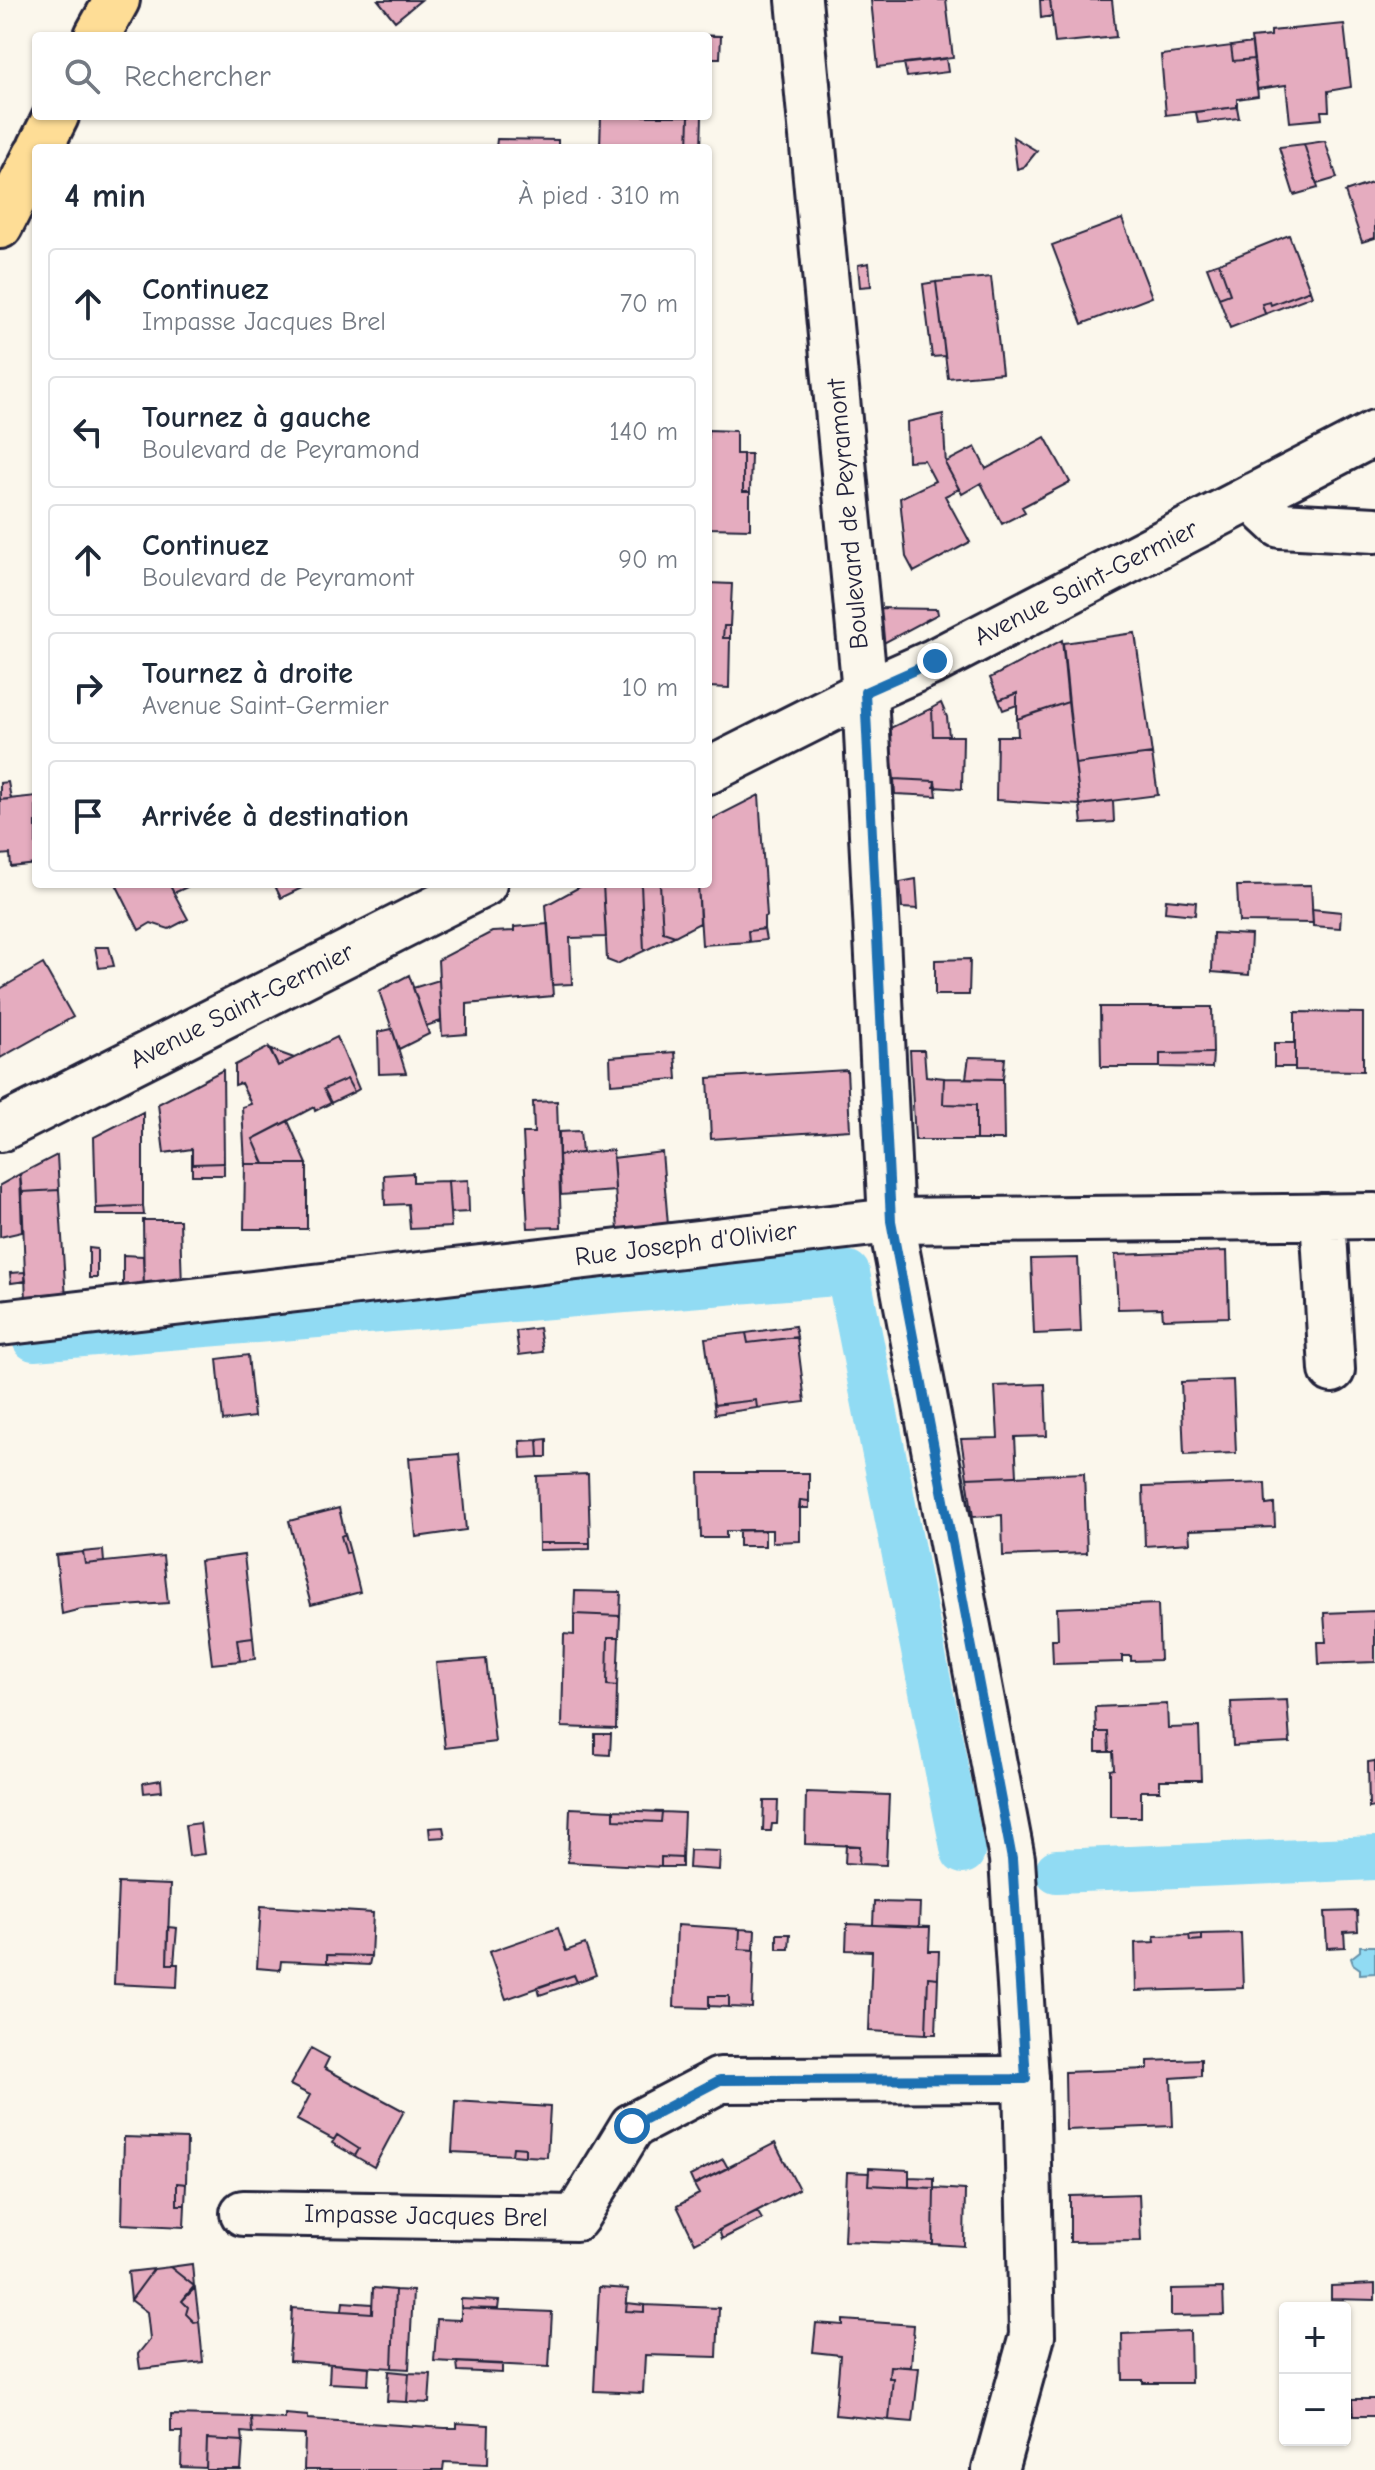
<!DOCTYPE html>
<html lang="fr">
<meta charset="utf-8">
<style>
:root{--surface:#fff;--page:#f6f6f7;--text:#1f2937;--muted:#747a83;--line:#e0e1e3}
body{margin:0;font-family:"Comic Neue",sans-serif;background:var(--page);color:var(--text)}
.controls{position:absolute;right:24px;bottom:24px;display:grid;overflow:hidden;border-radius:8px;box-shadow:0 2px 6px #0004}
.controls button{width:72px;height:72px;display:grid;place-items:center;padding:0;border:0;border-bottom:2px solid var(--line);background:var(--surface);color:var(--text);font:40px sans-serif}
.stop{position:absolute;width:24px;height:24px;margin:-18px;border:6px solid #1f6fb2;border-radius:50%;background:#fff}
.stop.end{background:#1f6fb2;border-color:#fff;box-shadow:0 2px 8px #0008}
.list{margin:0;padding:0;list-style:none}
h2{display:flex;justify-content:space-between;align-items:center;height:104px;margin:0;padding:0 32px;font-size:34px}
h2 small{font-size:26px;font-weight:400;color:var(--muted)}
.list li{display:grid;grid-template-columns:52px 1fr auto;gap:24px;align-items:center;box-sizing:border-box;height:112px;margin:0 16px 16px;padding:0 16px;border:2px solid var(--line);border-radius:8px}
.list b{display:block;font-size:30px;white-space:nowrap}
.list p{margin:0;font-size:26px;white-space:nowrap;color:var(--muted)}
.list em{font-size:26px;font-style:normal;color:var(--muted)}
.icon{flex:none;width:44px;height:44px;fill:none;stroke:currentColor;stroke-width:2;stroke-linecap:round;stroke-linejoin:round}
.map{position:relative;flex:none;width:1375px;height:2470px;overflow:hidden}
.search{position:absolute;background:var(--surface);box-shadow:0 2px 6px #0004;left:32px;top:32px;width:680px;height:88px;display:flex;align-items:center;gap:20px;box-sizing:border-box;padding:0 28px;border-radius:8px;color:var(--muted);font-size:30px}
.panel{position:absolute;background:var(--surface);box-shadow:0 2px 6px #0004;left:32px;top:144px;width:680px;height:744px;border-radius:8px}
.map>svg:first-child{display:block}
</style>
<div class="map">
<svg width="1375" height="2470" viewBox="0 0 1375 2470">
<rect width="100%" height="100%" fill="#fbf7ec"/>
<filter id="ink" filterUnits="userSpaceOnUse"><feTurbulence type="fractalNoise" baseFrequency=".0125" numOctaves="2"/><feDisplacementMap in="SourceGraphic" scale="16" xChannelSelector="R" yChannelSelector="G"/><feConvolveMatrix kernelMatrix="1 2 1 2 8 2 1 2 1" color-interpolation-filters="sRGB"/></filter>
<g filter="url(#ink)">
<path fill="#91dbf3" stroke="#6591a9" stroke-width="2" d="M1360,1946H1375V1973L1360,1974V1969L1353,1964L1351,1958L1360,1951Z"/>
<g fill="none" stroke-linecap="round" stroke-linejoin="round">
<path stroke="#91dbf3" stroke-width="44" d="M34,1339L848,1273L963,1852
M1057,1871L1375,1858"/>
</g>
<path fill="#e5acbf" stroke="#22223b" stroke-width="2" d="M378,0H421L395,21Z
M871,0H946L953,58L878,67Z
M1040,0H1050L1052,16L1041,18Z
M1050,0H1112L1116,37L1055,43Z
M1344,24L1351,87L1328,91L1329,111H1321L1322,119L1290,122L1286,85L1257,89L1251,38L1271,36V31Z
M697,35L721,36L720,58H708V36Z
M1252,43L1254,59L1233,61L1231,46Z
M1231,46L1233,61L1254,59L1258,96L1237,99V107L1166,115L1161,55Z
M946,58L948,72L907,77L904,63Z
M1237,107L1239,118L1198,123L1196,112Z
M601,116H689L688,148L600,147Z
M689,116H702L701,148H688Z
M1013,137L1037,151L1024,167L1017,169Z
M497,139L558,140V148H496Z
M1325,141L1337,178L1317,184L1304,144Z
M1304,144L1318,188L1294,195L1279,147Z
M1375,182V238L1362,242L1345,192Z
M1122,219L1152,297L1082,324L1052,245Z
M1289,235L1310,290L1271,305L1270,302L1262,304L1265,314L1230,328L1219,298L1230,294L1219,263Z
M869,263L871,286L860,287L858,265Z
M1219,263L1230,294L1219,298L1207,267Z
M991,277L1002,373L948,378L936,282Z
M936,282L945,356L932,357L923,284Z
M1310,290L1312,296L1265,314L1262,304L1270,302L1271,305Z
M943,414L946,465L959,489L945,496L970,542L914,572L906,557L900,498L935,481L924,460L908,461L907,422Z
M708,430L736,431V454H743V492H750V529L708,528Z
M1045,437L1070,482L1022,507L1025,512L1002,524L981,483L962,494L946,465V462L975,447L986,469Z
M743,454H751L750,492H743Z
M708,583L732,584L730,626H724L723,638H730L729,688L708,687Z
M876,608L937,609L938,614L880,645Z
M724,626H730V638H723Z
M1135,633L1152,754L1075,764L1063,643Z
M1062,640L1068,702L1017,719V693L999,700L990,678Z
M1017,693V705L1003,710L999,700Z
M1068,702L1080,805L996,800L997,736H1018L1017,719Z
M941,703L947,717L949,736H933L932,708Z
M932,708L933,736H963L962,789L934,787L935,781L894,779L888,729Z
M1152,754L1158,795L1080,805L1075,764Z
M894,779L935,781L937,796L895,794Z
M8,782L11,799L0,800V783Z
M759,795L767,916L764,917V929L748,931L749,942L702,945L698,884H708V821Z
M36,796V864L11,867L10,854L0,855V800Z
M1113,801L1114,822L1082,824L1080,805Z
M916,879L918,909L902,908L900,882Z
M116,884H169L188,919L169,929L151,923L139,930Z
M169,884H185L187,887L174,893Z
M274,884H310L281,898Z
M585,884H603L606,937L570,938L572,984L552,985L546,905Z
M603,884H641L644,951L617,964L607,960Z
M641,884H660L663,932L675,936L644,951Z
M660,884H698L700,923L675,936L663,932Z
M1311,885L1313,923L1239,922L1237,886Z
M1166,899L1196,902L1195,915L1165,912Z
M1312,909L1341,912L1340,928L1313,926Z
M548,924L553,996L467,1004V1034L442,1036L438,960L492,932L514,931V927Z
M764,929L766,940L749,942L748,931Z
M1213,933L1251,935L1249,975L1212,972Z
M95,947H109L114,966L99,968Z
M970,959L969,995H935V960Z
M43,964L73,1017L0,1058V989Z
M409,975L429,1034L399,1049L379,991Z
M439,980L441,1021L426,1026L413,988Z
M1100,1007H1212L1213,1053L1160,1054V1067H1101Z
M1295,1012L1363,1013V1071L1295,1070Z
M392,1029L406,1073L379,1074L378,1032Z
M337,1037L359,1089L354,1092L347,1079L324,1089L331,1103L315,1111L314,1107L253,1139L264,1164H245L242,1107L251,1104L241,1083L235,1085V1065L269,1047L278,1066Z
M1274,1043H1295V1067H1274Z
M269,1049L294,1058L278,1066Z
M910,1050H924L926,1076L944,1078L943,1104L976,1105V1140H915Z
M675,1052L677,1079L611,1084L610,1057Z
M1213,1053L1212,1068L1160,1067V1054Z
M969,1057L1005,1058L1003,1079L966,1078Z
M223,1070L224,1163L192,1164V1149L164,1153L158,1104Z
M847,1070L850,1130L711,1139L708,1078Z
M944,1078L1003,1079L1004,1140H976V1105L943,1104Z
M347,1079L354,1092L331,1103L324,1089Z
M557,1101L561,1227L528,1228L523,1133H534L533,1102Z
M143,1112V1206L96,1208L94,1137Z
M288,1121L307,1164H264L253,1139Z
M580,1131L582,1153L559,1155V1132Z
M613,1150L615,1191L561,1195L559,1155Z
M662,1152L668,1225L618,1231L613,1158Z
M57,1155L59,1190L22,1192L20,1174Z
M224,1163V1175H192V1164Z
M245,1164H307V1229H244Z
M413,1173V1182L448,1181L451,1227L410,1229L408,1204L385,1205L384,1175Z
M20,1174L22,1232L0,1237V1185Z
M468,1180L469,1212L450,1213L448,1181Z
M59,1190L66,1299L26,1302L22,1192Z
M143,1206L144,1215H96V1208Z
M143,1220H180L182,1289L144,1293Z
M89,1248L97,1249V1278H89Z
M1227,1251L1229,1317L1163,1319L1162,1308L1118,1309L1115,1255Z
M123,1255L143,1256L144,1293L123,1295Z
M1078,1258L1081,1332L1034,1334L1031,1259Z
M25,1272L26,1281L11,1283L10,1273Z
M795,1326L797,1337L748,1343L746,1333Z
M539,1328L543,1352L519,1355L516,1331Z
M746,1333L748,1343L797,1337L805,1402L757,1408L756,1400L714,1405L705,1338Z
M248,1355L254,1417L223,1421L217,1359Z
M1233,1380L1236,1453L1184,1455L1181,1382Z
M1045,1384L1047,1436L1015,1437L1017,1476L967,1478L961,1439L998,1438L995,1386Z
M756,1400L757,1408L715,1414L714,1405Z
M547,1439V1457H539L538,1440Z
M538,1440L539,1457L521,1458L520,1441Z
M459,1454L466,1530L416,1537L409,1458Z
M699,1473H809V1501L800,1500V1541L772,1542V1530H765L726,1531V1538H701Z
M1084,1473L1087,1553L1003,1556L1002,1515L973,1517L967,1478Z
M588,1474L590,1543H539L537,1476Z
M1265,1483L1266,1505L1274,1504L1275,1527L1189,1530L1190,1543L1145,1546L1143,1487Z
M800,1500L809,1501V1508H799Z
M339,1508L345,1534L341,1536L346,1553L350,1552L360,1592L311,1605L289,1521Z
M739,1530H765V1546H739Z
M345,1534L350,1552L346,1553L341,1536Z
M539,1543H590V1549L539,1550Z
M103,1550L104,1562L85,1564L83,1552Z
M83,1552L85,1564L163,1556L168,1603L81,1609L62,1614L56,1555Z
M244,1555L253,1637L237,1639L240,1661L212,1664L200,1561Z
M575,1591L621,1592L620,1616L574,1614Z
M1158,1604L1160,1660L1131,1661V1656H1122V1662L1053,1664L1052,1639H1058L1057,1608Z
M1375,1611V1662L1319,1664L1318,1642H1326L1324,1613Z
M574,1614L620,1616L619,1637H608L607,1685L617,1686L616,1729L562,1727L564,1634L574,1635Z
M253,1637L255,1659L240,1661L237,1639Z
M608,1637H619L617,1686L607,1685Z
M486,1659L495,1742L445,1748L436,1663Z
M1287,1700L1290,1743L1233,1746L1231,1702Z
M1167,1704L1168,1728L1199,1727L1201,1780H1160V1791H1141V1817H1110V1770L1114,1769L1113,1752H1109L1108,1732H1096L1095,1707Z
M1096,1732H1108L1109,1752H1096Z
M595,1734H611L610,1755L595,1754Z
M1375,1761V1807L1369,1808L1368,1762Z
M161,1780L162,1791L144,1793L143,1783Z
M806,1792L889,1795L886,1865L859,1864L860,1846L805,1844Z
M764,1801H778L777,1824H772L771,1831H763Z
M570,1808L614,1810V1820L661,1822L662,1812L684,1813L682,1858L661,1857V1867L568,1862Z
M614,1810L662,1812L661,1822L614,1820Z
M200,1823L204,1854L189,1856L185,1825Z
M443,1827L445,1837L430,1838L429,1828Z
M846,1845L860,1846L859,1864L845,1863Z
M690,1850L720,1851L719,1870L689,1868Z
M661,1857L682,1858V1867H661Z
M118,1883L170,1885L167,1964H178L177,1987L114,1984Z
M874,1902L920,1903L919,1927L873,1925Z
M261,1906L373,1913L371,1956L327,1955V1963L281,1961L280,1970L257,1968Z
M1357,1911L1358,1931L1344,1932L1345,1947L1327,1948L1325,1912Z
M847,1924L930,1927L929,1951H939L938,1978L928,1977L926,2034L869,2031L872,1951L846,1950Z
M677,1925L740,1929L739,1949L754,1950L752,2008L729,2007V1996H709V2008L674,2007Z
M168,1927L177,1928L174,1964H167Z
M558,1928L566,1951L585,1944L596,1975L577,1982L574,1975L506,1999L489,1952Z
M740,1929L755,1930L754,1950L739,1949Z
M1241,1933L1243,1988L1136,1991L1135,1943L1155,1942L1154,1936L1189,1935L1190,1941L1202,1940V1934Z
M777,1934H790L789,1949H777Z
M1202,1934V1940L1190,1941L1189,1935Z
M327,1955L371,1956L369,1965L327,1963Z
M574,1975L577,1982L540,1995L538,1987Z
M928,1977L938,1978L936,2034H926Z
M709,1996H729V2007L709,2006Z
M311,2048L329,2058L324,2068L404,2111L374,2167L355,2156L359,2149L337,2135L334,2140L297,2120L310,2095L290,2085Z
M1201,2059V2076L1171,2078L1173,2126L1066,2130L1065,2072L1148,2069V2061Z
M455,2101L550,2107L547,2157L525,2156V2148L513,2147L512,2155L452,2152Z
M337,2135L359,2149L355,2156L332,2143Z
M124,2137L187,2139L186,2184L177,2183V2205H185L184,2227L122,2224Z
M775,2143L799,2189L695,2243L677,2206L699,2194L694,2185Z
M513,2147L525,2148V2156L512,2155Z
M723,2159L728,2168L694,2185L690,2176Z
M869,2168L909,2170V2187L868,2185Z
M847,2172L869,2173L868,2185L934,2188L933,2244L844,2241Z
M909,2177L934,2178V2188L909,2187Z
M177,2183L186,2184L185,2205H177Z
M934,2188L965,2190L964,2246L933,2244Z
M1139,2194L1141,2241L1070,2242V2196Z
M757,2211L762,2219L722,2239L719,2230Z
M192,2264L194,2286L170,2267Z
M170,2267L194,2286L182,2301L188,2307L186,2314L194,2322L199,2321L203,2362L140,2369L138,2354L150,2339L147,2312L131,2300L154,2269Z
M154,2269L131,2300L128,2272Z
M1375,2284V2300L1331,2299V2286Z
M599,2287L628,2289L626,2311L644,2312V2305L719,2308L717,2357L645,2355L643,2393L594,2391Z
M195,2288L199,2321L194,2322L186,2314L188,2307L182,2301Z
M373,2288L395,2290L392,2368L289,2361L292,2308L372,2313Z
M1223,2288L1224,2315L1171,2316V2289Z
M395,2290L413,2291L409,2369L392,2368Z
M461,2299L499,2301L498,2309L461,2308Z
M343,2302L372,2304V2313L342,2311Z
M627,2303L644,2305V2312L626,2311Z
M461,2308L552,2312L549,2367L434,2361L437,2319L461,2320Z
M843,2320L914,2325L911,2367L890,2366L889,2378H893L889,2420L835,2415L840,2355L813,2352L816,2323L843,2325Z
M1190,2331L1191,2383H1143V2380H1123L1122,2334Z
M457,2362L502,2364V2373L458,2371Z
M330,2364L369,2367L368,2385L329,2383Z
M890,2366L919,2368L913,2422L889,2420L893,2378H889Z
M389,2371L409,2373L407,2402L387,2401Z
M409,2373L431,2374L429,2403L407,2402Z
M1352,2399H1375V2416H1353Z
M285,2414L308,2416V2419L445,2428H457V2423L489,2425L488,2464L444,2462L443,2470H304L305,2435L252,2433L251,2417L285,2419Z
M171,2415L251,2417L252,2433L242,2432L243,2441L207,2439L206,2468L181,2467L182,2432H171Z
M207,2439L243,2441L241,2470H206Z"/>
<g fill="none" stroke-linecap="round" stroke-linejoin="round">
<defs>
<path id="street" d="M1255,495L1266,512L1280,525L1375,530
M708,771L865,692L935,661L1375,433
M0,1129L484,884
M1323,1216L1332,1370
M0,1323L891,1221L1375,1216
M243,2213L576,2218L632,2126L720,2080L1026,2079"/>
<path id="secondary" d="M799,0L865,692L891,1221L1012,1859L1026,2079L1032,2336L995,2470"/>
<path id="highway" d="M97,36L117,0
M40,148L56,116
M0,226L36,155"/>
</defs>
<use href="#street" stroke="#22223b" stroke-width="50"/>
<use href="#secondary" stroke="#22223b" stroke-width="50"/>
<use href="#highway" stroke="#22223b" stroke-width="50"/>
<use href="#street" stroke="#fbf7ec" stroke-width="44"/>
<use href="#secondary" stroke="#fbf7ec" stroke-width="44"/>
<use href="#highway" stroke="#fedd96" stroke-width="44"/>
</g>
</g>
<g fill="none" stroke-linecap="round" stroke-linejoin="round" filter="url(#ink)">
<path stroke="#1f6fb2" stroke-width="10" d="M632,2126L720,2080L1026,2079L1012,1859L891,1221L865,692L935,661"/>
</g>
<g text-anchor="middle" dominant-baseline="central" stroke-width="7" stroke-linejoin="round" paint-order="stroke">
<g font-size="26" fill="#22223b" stroke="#fbf7ec">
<text transform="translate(848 514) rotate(-95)">Boulevard de Peyramont</text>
<text transform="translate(1086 583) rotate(-27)">Avenue Saint-Germier</text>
<text transform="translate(242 1006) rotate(-27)">Avenue Saint-Germier</text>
<text transform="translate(686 1244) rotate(-7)">Rue Joseph d'Olivier</text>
<text transform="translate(426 2216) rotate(1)">Impasse Jacques Brel</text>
</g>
</g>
</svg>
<div class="controls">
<button>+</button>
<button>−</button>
</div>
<div class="stop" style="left:632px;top:2126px"></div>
<div class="stop end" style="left:935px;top:661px"></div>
<div class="search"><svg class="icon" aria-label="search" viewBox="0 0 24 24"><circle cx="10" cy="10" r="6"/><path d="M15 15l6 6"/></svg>Rechercher</div>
<section class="panel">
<h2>4 min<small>À pied · 310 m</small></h2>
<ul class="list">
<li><svg class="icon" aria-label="ahead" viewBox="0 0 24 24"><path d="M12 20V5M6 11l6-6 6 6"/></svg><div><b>Continuez</b><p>Impasse Jacques Brel</p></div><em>70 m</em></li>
<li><svg class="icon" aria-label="left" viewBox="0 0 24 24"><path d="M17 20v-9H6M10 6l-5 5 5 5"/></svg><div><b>Tournez à gauche</b><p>Boulevard de Peyramond</p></div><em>140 m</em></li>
<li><svg class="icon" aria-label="ahead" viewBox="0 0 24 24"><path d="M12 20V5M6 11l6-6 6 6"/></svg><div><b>Continuez</b><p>Boulevard de Peyramont</p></div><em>90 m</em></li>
<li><svg class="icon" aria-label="right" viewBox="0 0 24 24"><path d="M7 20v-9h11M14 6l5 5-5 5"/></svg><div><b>Tournez à droite</b><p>Avenue Saint-Germier</p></div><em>10 m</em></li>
<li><svg class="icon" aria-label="arrive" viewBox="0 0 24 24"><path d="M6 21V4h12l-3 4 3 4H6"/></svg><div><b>Arrivée à destination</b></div></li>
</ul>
</section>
</div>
